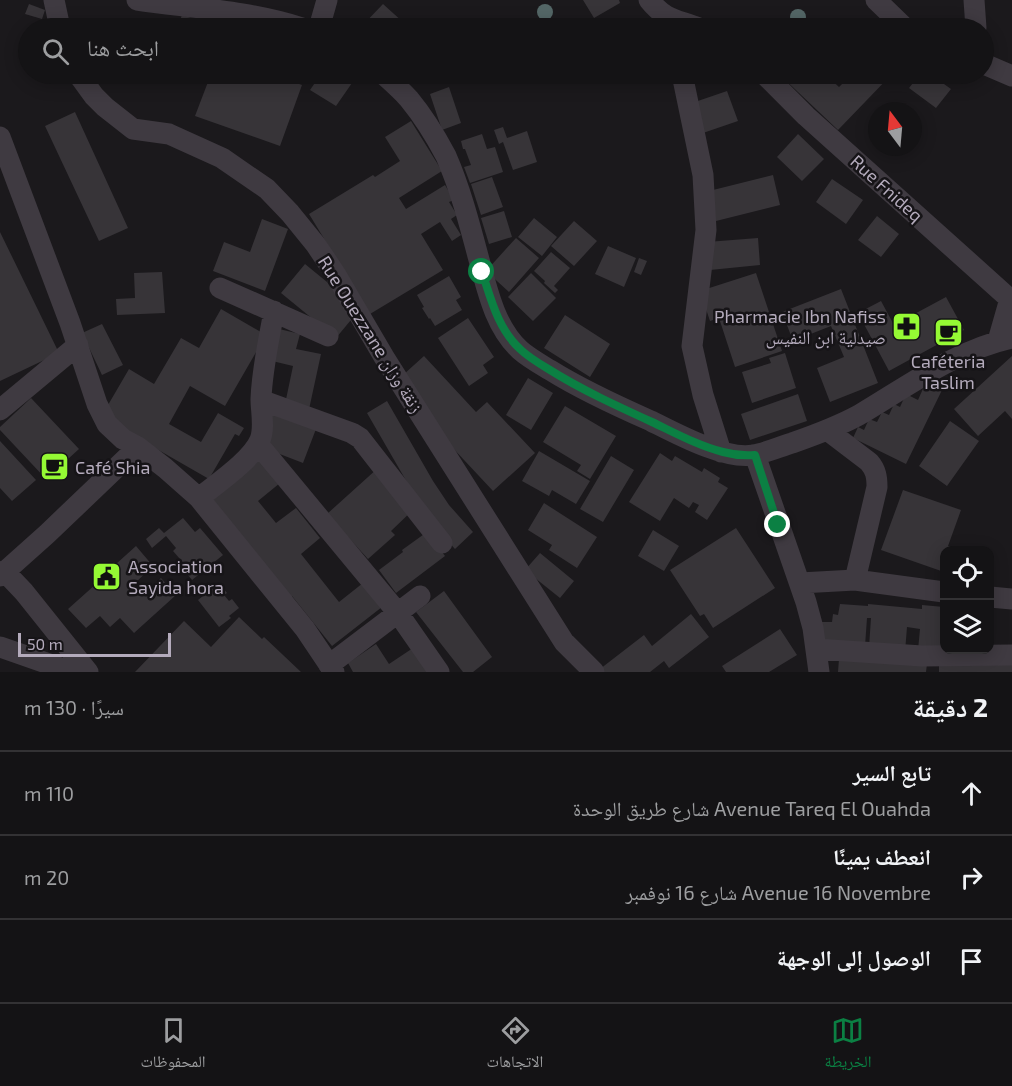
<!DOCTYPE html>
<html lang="ar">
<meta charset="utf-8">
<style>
:root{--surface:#141315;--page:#212022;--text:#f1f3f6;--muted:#9d9ea0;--line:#333234;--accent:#0b8043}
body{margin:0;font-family:"Exo 2","Noto Naskh Arabic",sans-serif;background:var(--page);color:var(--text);direction:rtl}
.controls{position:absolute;right:18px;bottom:18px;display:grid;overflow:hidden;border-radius:12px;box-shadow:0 3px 15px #0003}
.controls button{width:54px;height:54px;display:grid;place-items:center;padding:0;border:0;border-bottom:2px solid var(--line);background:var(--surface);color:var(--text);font:30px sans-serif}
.compass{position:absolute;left:868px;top:102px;width:54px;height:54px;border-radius:50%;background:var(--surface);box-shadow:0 3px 15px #0003;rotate:344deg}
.scale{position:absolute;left:18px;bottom:15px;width:153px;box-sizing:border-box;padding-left:6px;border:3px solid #b4abbc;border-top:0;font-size:16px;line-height:21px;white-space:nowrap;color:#b4abbc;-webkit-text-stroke:4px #161417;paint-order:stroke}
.stop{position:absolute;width:18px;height:18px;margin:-14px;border:4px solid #0b8043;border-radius:50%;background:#fff}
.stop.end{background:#0b8043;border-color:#fff;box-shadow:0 2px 6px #0008}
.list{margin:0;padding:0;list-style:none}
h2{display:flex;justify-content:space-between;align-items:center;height:78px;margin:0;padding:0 24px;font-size:26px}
h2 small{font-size:20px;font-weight:400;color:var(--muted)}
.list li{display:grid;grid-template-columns:39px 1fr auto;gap:18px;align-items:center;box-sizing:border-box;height:84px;padding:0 24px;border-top:2px solid var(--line)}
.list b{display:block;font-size:22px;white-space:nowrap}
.list p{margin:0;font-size:20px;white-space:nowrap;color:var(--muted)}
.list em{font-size:20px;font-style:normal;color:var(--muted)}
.icon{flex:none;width:33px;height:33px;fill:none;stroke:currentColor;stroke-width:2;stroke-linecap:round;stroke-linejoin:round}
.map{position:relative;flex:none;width:1012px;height:672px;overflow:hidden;direction:ltr}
.search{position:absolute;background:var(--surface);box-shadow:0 3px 15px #0003;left:18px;right:18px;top:18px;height:66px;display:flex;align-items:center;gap:15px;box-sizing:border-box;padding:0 21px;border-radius:33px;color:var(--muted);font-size:22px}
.sheet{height:330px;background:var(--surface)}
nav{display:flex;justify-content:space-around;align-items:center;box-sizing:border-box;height:84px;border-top:2px solid var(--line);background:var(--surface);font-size:16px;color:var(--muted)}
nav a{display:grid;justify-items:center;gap:3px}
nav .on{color:var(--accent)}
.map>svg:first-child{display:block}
</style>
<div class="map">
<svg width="1012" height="672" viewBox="0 0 1012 672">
<rect width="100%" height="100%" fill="#1b191c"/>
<path fill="#373438" d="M583,0H619L620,3L594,18Z
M29,4L45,10L42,19L25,14Z
M383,4L404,23L410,28H360Z
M182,15L220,28H177Z
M211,74H282L280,77L302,85L280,146L195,116Z
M321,74H346L343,78L352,83L336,106L310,90Z
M779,74H825L839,87L852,74H892L838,130Z
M920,74H930L951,89L936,108L909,88Z
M449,87L461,123L442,130L430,94Z
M727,91L738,121L703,133L692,103Z
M75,112L128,228L99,241L45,126Z
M411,121L442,171L399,198L406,209L445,185L454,200L449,202L457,215L451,219L461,235L452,241L440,222L421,234L443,270L370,314L309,214L373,175L375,177L400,161L385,137Z
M503,127L507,138L527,131L537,162L513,170L503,142L499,144L494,130Z
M482,134L487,149L495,147L503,172L470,183L464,167L471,165L465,149H463L461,141Z
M798,134L824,159L802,181L777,157Z
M773,175L780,205L712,222L705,192Z
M492,177L503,207L481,215L471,184Z
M832,179L863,200L846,224L816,202Z
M504,211L512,237L489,244L481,218Z
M877,216L899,234L881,257L858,240Z
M534,218L557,237L542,256L518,237Z
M262,219L288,229L265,291L213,271L224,242L250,252Z
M574,221L597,241L574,266L551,246Z
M0,232L59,353L0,381Z
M516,238L539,258L509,292L486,271Z
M758,238L760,265L710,270L707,242Z
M608,246L636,258L624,287L595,274Z
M551,252L570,268L554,286L558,290L555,293L544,283L545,281L534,271Z
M639,258L647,261L641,275L634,272Z
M305,264L360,309L336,338L281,293Z
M162,272L165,313L117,315L116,299L135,298L134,273Z
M531,273L556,298L533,321L508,297Z
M756,273L782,351L735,367L719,318L710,321L700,291Z
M449,276L461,297L456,300L462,310L435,326L430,318L429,319L422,308L424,307L417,295Z
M841,289L878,383L830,402L817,368L844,357L831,326L793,341L782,312Z
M946,297L964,330L889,371L858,313L881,301L894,325Z
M221,309L266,335L225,406L190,386L169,424L201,442L218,413L244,428L239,436L235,434L209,479L101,417L129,369L154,384L181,338L199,348Z
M565,315L610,344L590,377L544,348Z
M468,318L494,357L483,365L488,373L469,386L438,338Z
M102,324L123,365L102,375L82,333Z
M275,328L300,334L296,349L321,354L308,414L284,409L293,366L268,360Z
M785,353L796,388L752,403L742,372L771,363L769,358Z
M424,356L476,412L487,402L535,453L493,491L393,384Z
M1012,356V419L1005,411L978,436L954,409Z
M528,378L553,393L531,430L506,415Z
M926,382L942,390L906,464L853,438L858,427L864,430L869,419L877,422L882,412L889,415L894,404L900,407L906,394L918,400Z
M798,394L807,421L750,440L741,414Z
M31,398L79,449L46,479L0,430V427Z
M387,401L433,481L449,505L473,532L455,549L430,522L367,413Z
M565,406L616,436L590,479L577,471L581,465L543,442Z
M273,412L316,429L303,463L259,446Z
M950,421L979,441L947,486L919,466Z
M0,441L36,480L12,501L0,488Z
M539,451L590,481L576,504L552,490L549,496L522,481Z
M660,453L672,461L675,456L702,472L704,468L720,478L718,482L728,488L707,520L695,512L699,505L693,502L689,508L674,498L660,521L629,502Z
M257,456L280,483L258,501L276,523L296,508L320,538L301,554L339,602L363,583L382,607L332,646L292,596L291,597L210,496Z
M611,456L634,470L603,522L580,509Z
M378,468L415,508L391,531L395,535L368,559L327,514Z
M903,490L961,510L948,546L961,550H944V572L881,550Z
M544,503L597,537L577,568L549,550L552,545L528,530Z
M183,518L195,532L200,528L223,555L192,580L184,570L187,567L173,551L176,548L166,536L152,548L146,539L159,528L164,533Z
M736,528L775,588L713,628L704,614L700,616L670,570Z
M653,530L679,546L664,571L638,556Z
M427,532L445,556L396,593L379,570L403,552L402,550Z
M136,546L153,566L134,584L143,594L161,578L176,595L134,633L120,618L110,627L100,616L86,628L68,609L96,584L93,582L104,572L114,562L116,564Z
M540,553L574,581L560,598L525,570Z
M219,583L227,593L224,595L229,601L232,599L239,608L229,616L231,618L219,627L198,600Z
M444,591L492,657L473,672H463L416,612Z
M840,604L868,606V604L922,609V605L944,607V650H918L920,629L907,627L905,652L869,647L871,618H867L865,646L820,642L822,622H832L833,614L838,615Z
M691,614L709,637L669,668L664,661L650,672H602L600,669L644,635L652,646Z
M239,617L262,639L264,637L301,672H135L184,621L211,647Z
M780,629L797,655L769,672H726L722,666Z
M376,644L389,664L416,646L433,672H353L348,663Z
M839,659L927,664L926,672H838Z
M939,661H1012V672H939Z"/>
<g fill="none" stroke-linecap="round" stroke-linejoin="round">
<path stroke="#3f3a41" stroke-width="21" d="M54,0L60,28
M137,0C193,8 249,11 302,28
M649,0C666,21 676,19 699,28
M876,0L905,28
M974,0L976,28
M319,28L327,0
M984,64L1012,76
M78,74L94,96L105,107L133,129L169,134L222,158L267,189L290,213L316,245L336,275L384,357L564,642L594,672
M383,74C392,82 401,90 409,99C423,116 436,137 446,156C460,188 469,222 478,256C487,288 494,326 520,350C529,358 540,364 550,370C582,390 617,406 651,421C677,434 725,460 753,455C766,453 779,447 792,443C815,435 837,427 859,415C908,386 956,350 1012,338
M682,74L703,175L706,230L692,346L703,395L721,452
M764,74L806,116L1012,301
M0,137L70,323L97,404L107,424L123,439L138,447L165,468L199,498L305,629L334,672
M220,288L328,336
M998,341L1010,299
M261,400L352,433L360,438L442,543
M0,410L78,345
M258,444L398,613L439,672
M755,455L806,602L813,628L819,672
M199,498C216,484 252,460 260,440C265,428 261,412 261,399C262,369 269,340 274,311
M4,571L24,592L88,672
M0,576L47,534L138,447
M855,580L944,592
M800,583L855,580L877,487C877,477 876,470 869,462L827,430
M990,597L1012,599
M0,647L72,672
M816,649L922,656L1012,655
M329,665L420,596"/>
</g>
<g fill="#546767">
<circle cx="545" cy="12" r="8"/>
<circle cx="798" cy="17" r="8"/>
</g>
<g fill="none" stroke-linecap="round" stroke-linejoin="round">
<path stroke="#0b8043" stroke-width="8" d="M482,272C491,299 498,329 520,349C528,357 540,364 550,370C582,390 617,406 652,422C675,433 699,446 723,452C734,455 744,456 755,455L778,525"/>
</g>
<defs>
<symbol id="pharmacy-square" viewBox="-11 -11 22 22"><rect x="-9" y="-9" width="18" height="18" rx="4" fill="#95f934" stroke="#161417"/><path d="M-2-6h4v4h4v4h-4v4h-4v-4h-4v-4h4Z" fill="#111"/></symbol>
<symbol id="cafe-square" viewBox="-11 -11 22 22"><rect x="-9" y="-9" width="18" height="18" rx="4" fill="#95f934" stroke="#161417"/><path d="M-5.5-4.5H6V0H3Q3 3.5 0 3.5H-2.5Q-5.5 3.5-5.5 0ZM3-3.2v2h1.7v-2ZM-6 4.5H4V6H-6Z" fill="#111"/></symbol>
<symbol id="civic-square" viewBox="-11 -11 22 22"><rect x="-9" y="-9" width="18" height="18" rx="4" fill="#95f934" stroke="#161417"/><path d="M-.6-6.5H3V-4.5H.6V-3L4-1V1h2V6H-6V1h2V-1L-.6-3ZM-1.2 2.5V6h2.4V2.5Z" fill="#111"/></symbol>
</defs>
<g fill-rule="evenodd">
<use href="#pharmacy-square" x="890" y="310" width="33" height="33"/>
<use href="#cafe-square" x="932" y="316" width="33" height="33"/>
<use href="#cafe-square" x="38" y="450" width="33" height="33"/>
<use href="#civic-square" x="90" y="560" width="33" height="33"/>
</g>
<g text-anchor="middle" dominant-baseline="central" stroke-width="5" stroke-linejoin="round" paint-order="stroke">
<g font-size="18" fill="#b4abbc" stroke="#161417">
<text transform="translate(887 188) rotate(42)">Rue Fnideq</text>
<text transform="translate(371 334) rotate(58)">Rue Ouezzane زنقة وزان</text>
</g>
<g font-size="18" fill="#b4abbc" stroke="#161417" text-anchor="start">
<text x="886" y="316" text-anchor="end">Pharmacie Ibn Nafiss<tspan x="886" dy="21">صيدلية ابن النفيس</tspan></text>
<text x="948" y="361" text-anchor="middle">Caféteria<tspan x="948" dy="21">Taslim</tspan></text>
<text x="75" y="467">Café Shia</text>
<text x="128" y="566">Association<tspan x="128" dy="21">Sayida hora</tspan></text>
</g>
</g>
</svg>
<div class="controls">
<button><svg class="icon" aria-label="locate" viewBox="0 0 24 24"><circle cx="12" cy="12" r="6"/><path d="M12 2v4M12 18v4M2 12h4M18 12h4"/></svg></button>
<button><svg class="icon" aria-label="layers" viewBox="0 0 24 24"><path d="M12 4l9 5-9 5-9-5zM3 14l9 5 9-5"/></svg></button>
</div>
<svg class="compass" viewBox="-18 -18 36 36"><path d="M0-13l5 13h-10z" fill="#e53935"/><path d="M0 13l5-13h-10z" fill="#9d9ea0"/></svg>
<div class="scale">50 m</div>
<div class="stop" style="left:482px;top:272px"></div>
<div class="stop end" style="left:778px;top:525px"></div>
<div class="search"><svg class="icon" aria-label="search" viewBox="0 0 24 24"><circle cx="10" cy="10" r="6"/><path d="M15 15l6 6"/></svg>ابحث هنا</div>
</div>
<section class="sheet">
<h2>2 دقيقة<small>سيرًا · 130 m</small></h2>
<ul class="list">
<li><svg class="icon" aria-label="ahead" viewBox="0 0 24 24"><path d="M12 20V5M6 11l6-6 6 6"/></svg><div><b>تابع السير</b><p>Avenue Tareq El Ouahda شارع طريق الوحدة</p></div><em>110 m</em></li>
<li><svg class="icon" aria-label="right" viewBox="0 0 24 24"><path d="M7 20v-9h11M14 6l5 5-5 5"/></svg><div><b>انعطف يمينًا</b><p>Avenue 16 Novembre شارع 16 نوفمبر</p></div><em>20 m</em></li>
<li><svg class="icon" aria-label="arrive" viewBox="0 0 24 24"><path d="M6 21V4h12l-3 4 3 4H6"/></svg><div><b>الوصول إلى الوجهة</b></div></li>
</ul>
</section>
<nav>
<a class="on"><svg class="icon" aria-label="map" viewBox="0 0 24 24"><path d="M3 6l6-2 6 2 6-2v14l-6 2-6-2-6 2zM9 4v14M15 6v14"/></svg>الخريطة</a>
<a><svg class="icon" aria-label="directions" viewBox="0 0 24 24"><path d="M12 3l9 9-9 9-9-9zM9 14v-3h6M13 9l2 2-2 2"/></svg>الاتجاهات</a>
<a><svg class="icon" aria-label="saved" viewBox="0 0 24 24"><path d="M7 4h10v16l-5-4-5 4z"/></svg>المحفوظات</a>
</nav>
